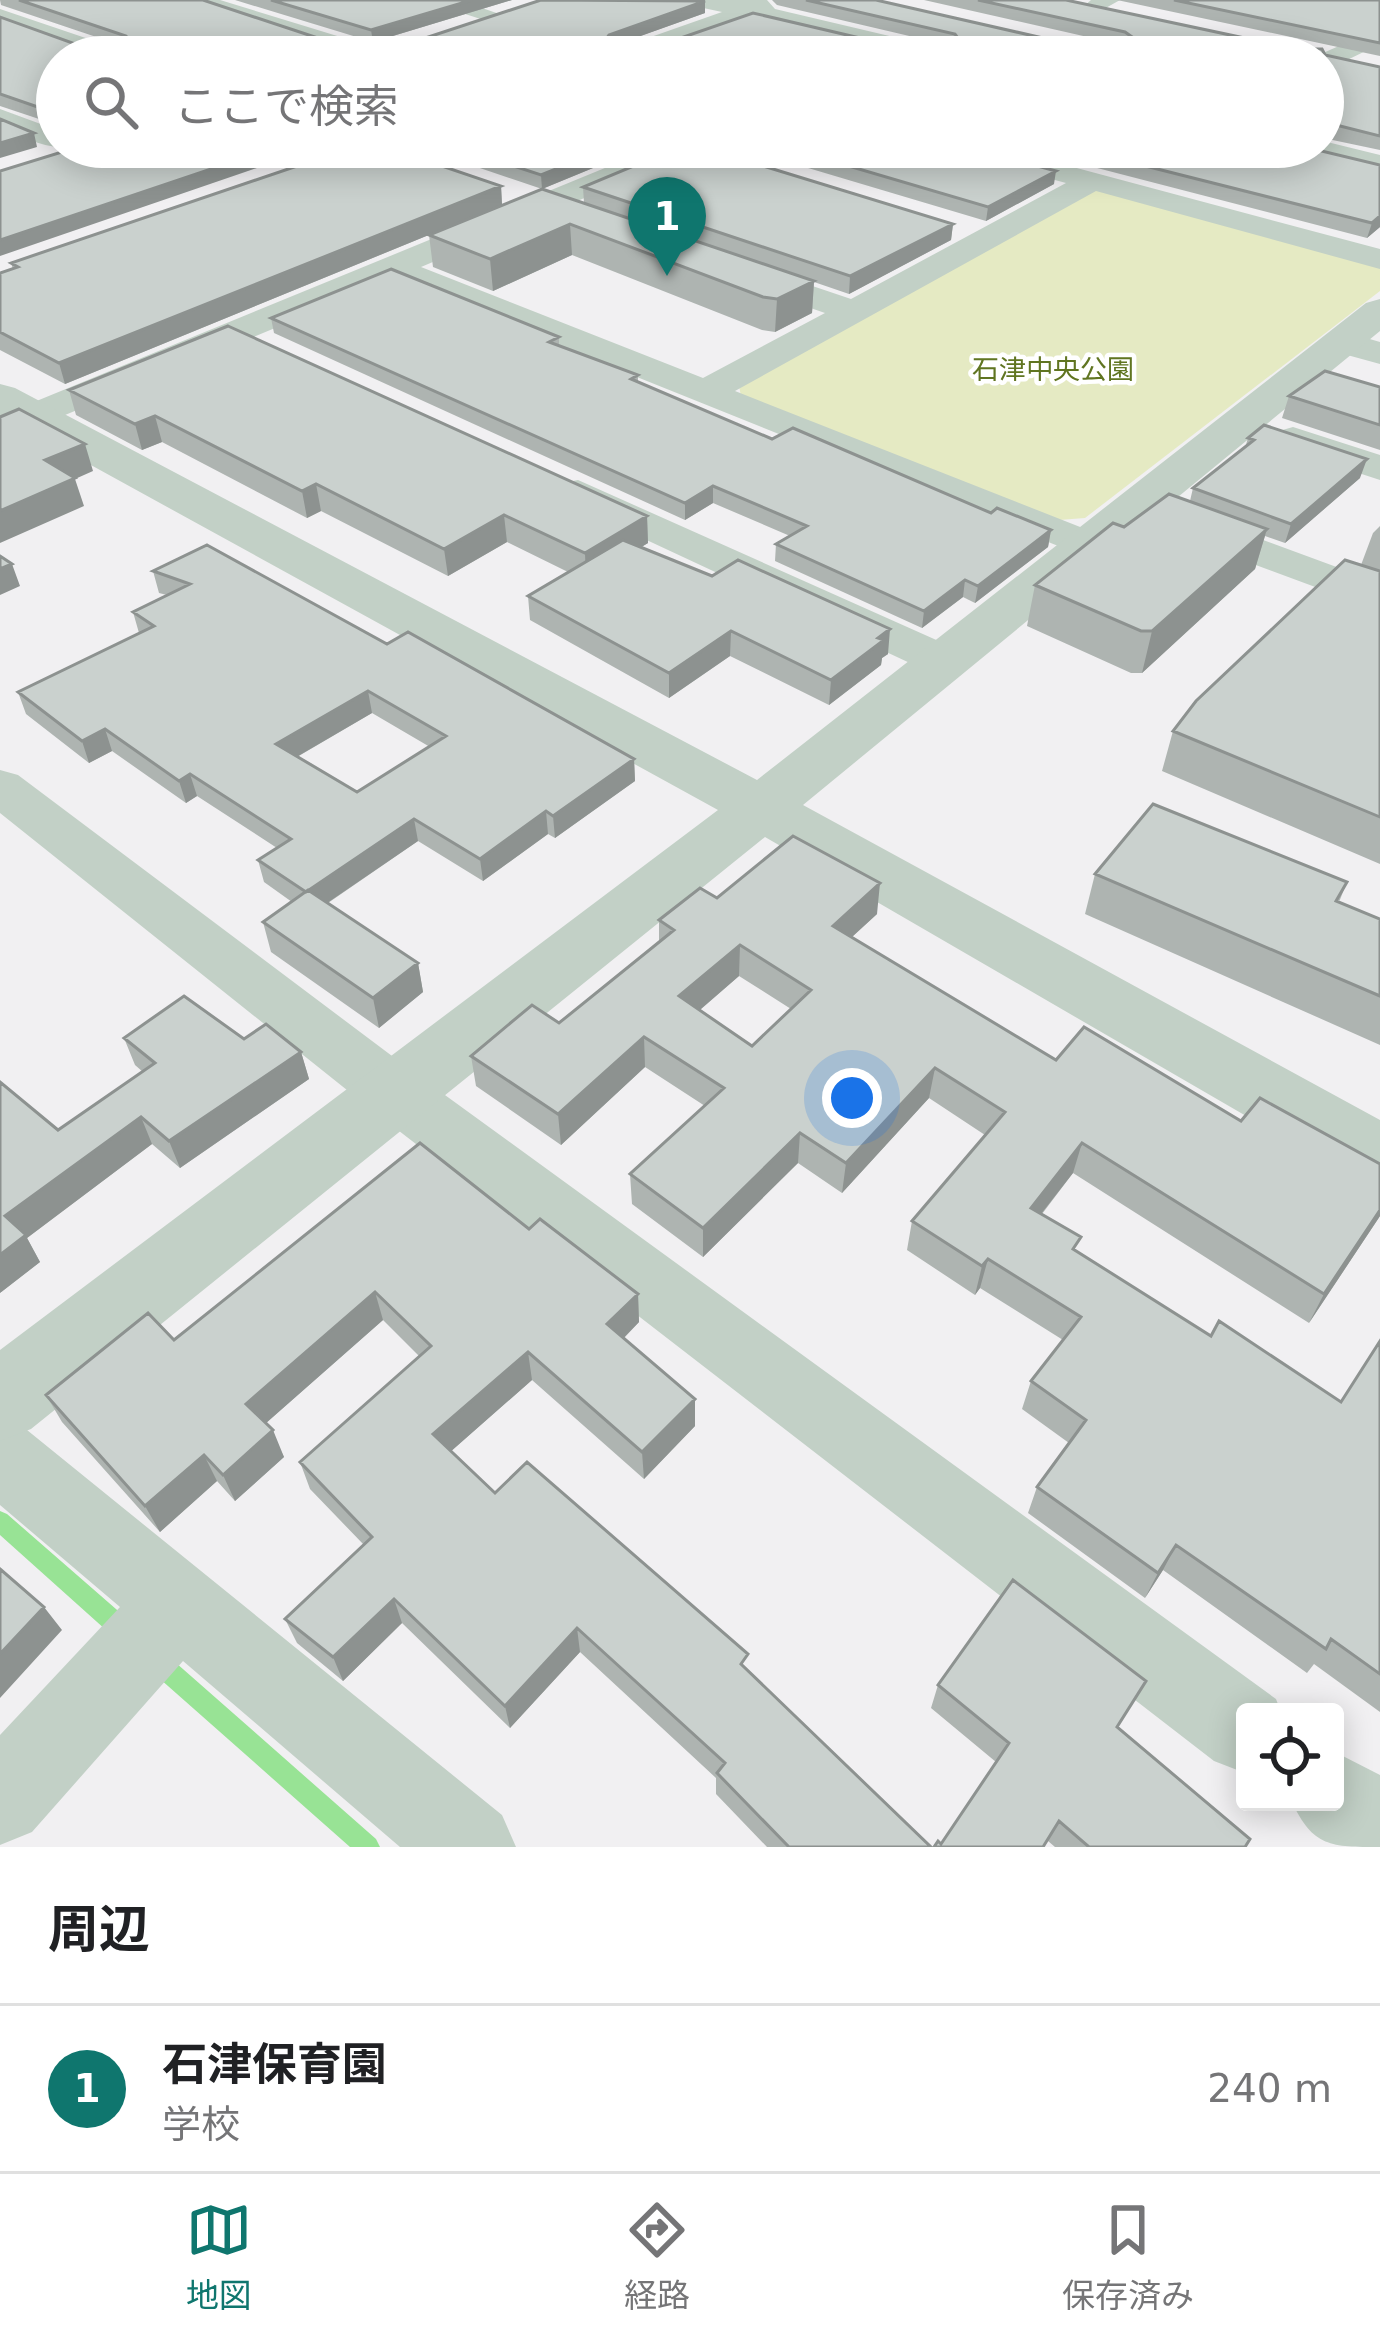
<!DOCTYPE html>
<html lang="ja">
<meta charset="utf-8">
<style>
:root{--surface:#fff;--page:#f2f2f2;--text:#202124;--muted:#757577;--line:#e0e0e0;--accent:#0f766e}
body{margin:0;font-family:"DejaVu Sans","Noto Sans JP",sans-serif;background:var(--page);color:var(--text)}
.controls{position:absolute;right:36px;bottom:36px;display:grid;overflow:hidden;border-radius:12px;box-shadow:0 6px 30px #0003}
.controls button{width:108px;height:108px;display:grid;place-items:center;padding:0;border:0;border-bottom:3px solid var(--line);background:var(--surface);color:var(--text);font:60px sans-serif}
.you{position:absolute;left:852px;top:1098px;width:42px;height:42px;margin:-30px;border:9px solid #fff;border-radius:50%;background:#1a73e8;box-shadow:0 0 0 18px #1a73e833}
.badge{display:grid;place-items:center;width:78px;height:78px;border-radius:50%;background:var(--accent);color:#fff;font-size:39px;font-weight:700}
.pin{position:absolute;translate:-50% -99px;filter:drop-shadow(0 3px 6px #0008)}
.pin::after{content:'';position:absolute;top:63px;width:42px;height:36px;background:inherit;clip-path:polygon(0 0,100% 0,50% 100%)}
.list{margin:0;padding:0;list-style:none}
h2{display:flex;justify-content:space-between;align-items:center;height:156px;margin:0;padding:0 48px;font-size:51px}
h2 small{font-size:39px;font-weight:400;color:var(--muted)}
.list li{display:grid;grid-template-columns:78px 1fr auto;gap:36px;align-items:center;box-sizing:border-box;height:168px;padding:0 48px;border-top:3px solid var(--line)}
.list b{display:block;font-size:45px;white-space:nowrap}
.list p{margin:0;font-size:39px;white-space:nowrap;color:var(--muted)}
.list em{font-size:39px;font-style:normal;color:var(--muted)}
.icon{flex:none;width:66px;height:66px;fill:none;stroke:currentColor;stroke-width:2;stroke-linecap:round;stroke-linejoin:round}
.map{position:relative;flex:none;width:1380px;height:1847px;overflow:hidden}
.search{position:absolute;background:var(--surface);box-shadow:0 6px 30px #0003;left:36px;right:36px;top:36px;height:132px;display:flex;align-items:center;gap:30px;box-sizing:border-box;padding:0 42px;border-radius:66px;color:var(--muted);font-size:45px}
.sheet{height:324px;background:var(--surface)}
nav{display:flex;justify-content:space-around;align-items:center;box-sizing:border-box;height:168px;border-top:3px solid var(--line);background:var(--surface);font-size:33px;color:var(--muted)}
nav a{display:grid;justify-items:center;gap:6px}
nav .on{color:var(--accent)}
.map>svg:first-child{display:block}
</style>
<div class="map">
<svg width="1380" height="1847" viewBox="0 0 1380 1847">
<rect width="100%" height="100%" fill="#f1f0f2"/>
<path fill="#e5eac3" d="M1093,190L1111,191L1380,264V291L1085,518L1059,520L741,396L739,386Z"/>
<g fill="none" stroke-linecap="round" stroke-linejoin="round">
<path fill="#98e395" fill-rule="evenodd" d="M0,1511L7,1514L132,1623L135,1631L132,1639L124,1642L116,1639L0,1535Z
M159,1652L167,1655L376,1839L380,1847H350L151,1671L148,1663L151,1655Z"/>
<path fill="#c2d0c6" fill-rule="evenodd" d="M185,0H220L383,50L386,55L355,57Z
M422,0H459L508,17L496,24Z
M1091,0H1120L1095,14L1083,7Z
M0,9L127,52L131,57H94L0,24Z
M1380,28V44L1341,63H1323V53Z
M0,109L57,130V147H63C42,148 20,135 0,127Z
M656,147H695L691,153L421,267L703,378L825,313L726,279L722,272L726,265H750L851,299L1066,183L955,153L951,147H998L1380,249V269L1096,191L735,391L1103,536L1110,545L1103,554L1088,558L393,279L0,442V416Z
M1342,331L1380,342V364L1329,350L1324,342L1329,334Z
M1293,427L1380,455V480L1279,447L1273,439L1279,431Z
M578,480L961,651L968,661L961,671L944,675L927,671L563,501L557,492L563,483Z
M1187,512L1380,583V611L1172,534L1166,525L1172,516Z
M0,770L18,775L416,1074L1276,1699L1281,1712H1245V1773L1214,1761L372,1110L0,813Z
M0,1420L27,1430L502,1815L516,1847H400L183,1661L32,1832L0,1845V1735L120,1607L0,1505Z
M1335,1752L1380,1775V1847C1331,1847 1313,1847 1292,1802H1335Z"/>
<path fill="#c2d0c6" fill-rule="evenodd" d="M690,0H767L775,9L953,51L957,57H907L752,20L648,57H607L611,51L722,12L694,6Z
M1323,141L1380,155V175L1294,154L1290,147H1323Z
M1380,299V331L803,805L1380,1120V1187L1353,1178L765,837L31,1429L0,1441V1350L718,810L0,415V384L15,388L757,780L1366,303Z"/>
</g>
<path fill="#aeb4b1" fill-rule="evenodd" d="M0,0H203L351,49H392L705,1V13L612,46L649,49H907L952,46L777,5L772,0H876L1091,49H1129L1123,45L924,0H1066L1380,67V150L1323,138V57L57,125L0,106V17L89,49L129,48L1,5Z
M235,0H512L373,42Z
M1117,0H1380V56Z
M418,147H644L542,189Z
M738,147H967L1054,184L986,221Z
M1016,147H1306L1380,165V227L1367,238Z
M501,186L502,205L65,384L0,350V273L13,269L11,263Z
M583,187L953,224L951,240L849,294L814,282L812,313L775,332L762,330L572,255L493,291L433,267L429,235L584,203Z
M271,318L559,337V346L638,375V382L772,439L991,513L1051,530L1048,547L975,603L963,597L922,628L775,561L776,544L790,536L713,503L685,520L274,333Z
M1380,387V450L1282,418L1289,396Z
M69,390L647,516L648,543L641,547L888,654L882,658L881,665L829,705L730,656L669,698L530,620L528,596L568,572L507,542L448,576L321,511L307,518L162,442L142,450L76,415Z
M1248,438L1360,478L1285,543L1265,536L1255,569L1142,673H1131L1027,626L1035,585L1124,527L1190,501L1193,488L1245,448Z
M1380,526V864L1162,771L1173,731L1361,565L1373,533Z
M153,571L387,644L634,759L635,781L555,838L548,834L483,881L418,841L328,903L418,963L423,992L379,1028L271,952L263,922L292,902L264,882L258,860L277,848L197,796L186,803L112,751L89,763L26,714L18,692L139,633L133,612L167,595L159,593ZM372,713L430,747L357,792L297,757Z
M1095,874L1347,882L1339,902L1380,919V1045L1085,914Z
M717,898L877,914L852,937L1056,1060L1380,1216L1309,1323L1073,1173L1042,1214L1077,1251L1211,1336L1341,1402L1380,1341V1712L1314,1664L1307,1673L1163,1570L1145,1598L1028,1513L1037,1487L1069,1443L1022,1409L1031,1381L1063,1340L980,1288L975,1295L907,1250L912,1221L985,1135L929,1098L842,1193L798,1163L703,1257L632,1204L630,1174L705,1106L645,1067L561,1145L476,1086L471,1056L559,1023L659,942V920ZM739,976L791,1009L752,1046L700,1010Z
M124,1038L244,1039L301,1052L309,1079L180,1168L152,1144L27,1238L40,1262L0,1293L58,1130L143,1072L135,1065Z
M529,1229L638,1294L639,1322L624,1338L695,1426L644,1479L532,1380L451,1451L495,1493L747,1670L931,1847H767L716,1794V1778L580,1652L510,1728L402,1623L343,1681L297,1643L285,1619L364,1545L310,1489L300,1462L419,1356L383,1320L266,1423L284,1457L235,1501L217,1481L160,1532L62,1422L46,1395L174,1340Z
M938,1685L1118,1728L1245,1847H1055L1048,1841L941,1844L996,1762L931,1708Z"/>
<path fill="#8d9290" d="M472,0H512L373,42L371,30Z
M705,1V13L610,47L602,45L609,35Z
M34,133L37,147L0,158V143Z
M276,147H318L0,256V240Z
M611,147H644L542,189L541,175Z
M1056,171L1054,184L986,221L988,207Z
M501,186L502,205L65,384L59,363Z
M1380,216V227L1367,238L1372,223Z
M570,224L572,255L493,291L490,259Z
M953,224L951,240L849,294L850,276Z
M814,281L812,313L775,332L777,299Z
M155,416L162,442L142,450L135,424Z
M85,444L93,471L75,479L84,506L0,543V511L45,460Z
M1367,459L1360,478L1285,543L1291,524Z
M316,484L321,511L307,518L302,491Z
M713,486V503L685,520V503Z
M504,515L507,542L448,576L444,549Z
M647,516L648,543L586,581L585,553Z
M1267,529L1255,569L1142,673L1152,631Z
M1051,530L1048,547L975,603L978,586Z
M12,564L20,586L0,595V569Z
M965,580L963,597L922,628L924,611Z
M890,629L888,654L882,658L881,665L829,705L831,680Z
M731,631L730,656L669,698V673Z
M368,691L372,713L281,766L276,744Z
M105,729L112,751L89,763L82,741Z
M634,759L635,781L555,838L553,816Z
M190,774L197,796L186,803L179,781Z
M546,811L548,834L483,881L480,859Z
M414,819L418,841L311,914L306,892Z
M880,883L877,914L830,957L833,926Z
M740,945L739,976L680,1027L679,996Z
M418,963L423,992L379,1028L373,998Z
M644,1037L645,1067L561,1145L558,1114Z
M301,1052L309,1079L180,1168L169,1141Z
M935,1068L929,1098L842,1193L846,1163Z
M141,1117L152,1144L27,1238L40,1262L0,1293V1255L5,1216Z
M800,1133L798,1163L703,1257V1228Z
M1082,1143L1073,1173L1023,1237L1031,1208Z
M1380,1210V1216L1309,1323L1324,1294Z
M988,1259L980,1288L975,1295L982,1266Z
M375,1292L383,1320L257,1431L246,1404Z
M638,1294L639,1322L610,1352L607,1324Z
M528,1352L532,1380L440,1461L433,1434Z
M695,1399V1426L644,1479L642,1452Z
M273,1430L284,1457L235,1501L223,1475Z
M204,1455L217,1481L160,1532L145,1506Z
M1176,1545L1163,1570L1145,1598L1158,1573Z
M394,1599L402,1623L343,1681L333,1657Z
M44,1607L62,1630L0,1698V1654Z
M577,1628L580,1652L510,1728L505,1706Z"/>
<path fill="#cad1ce" stroke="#8d9290" stroke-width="3" fill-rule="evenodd" d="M19,0H203L351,49H392L541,0L705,1L609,35L602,45L649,49L753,13L907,49L963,45L955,34L806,0H876L1091,49H1137L1142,44L1125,32L978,0H1066L1296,49H1322L1325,55L1380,67V136L1328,123L1323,128V57H57V124L55,113L0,94V17L89,49H128L133,45L126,36Z
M271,0H472L371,30Z
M1174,0H1380V43Z
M0,119L34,133L0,143Z
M78,147H276L0,240V171Z
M353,147H386L501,186L59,363L0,332V273L18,267L11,263Z
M456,147H611L541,175Z
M679,147H701L953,224L850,276L583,187Z
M784,147H967L1056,171L988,207Z
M1070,147H1305L1380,165V216L1372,223Z
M542,189L814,281L777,299L763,297L570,224L490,259L429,235Z
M391,269L559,337L549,342L638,375L631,379L772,439L793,428L991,513L997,508L1051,530L978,586L965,580L924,611L776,544L807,526L713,486L685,503L271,318Z
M228,326L647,516L585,553L504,515L444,549L316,484L302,491L155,416L135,424L69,390Z
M1325,371L1380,387V425L1289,396Z
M19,409L85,444L45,460L75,478L0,511V417Z
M1264,425L1367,459L1291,524L1193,488L1254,440L1248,438Z
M1169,494L1267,529L1152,631H1141L1035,585L1113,523L1124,527Z
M623,540L712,576L738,560L890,629L878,638L884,640L831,680L731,631L669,673L528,596Z
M207,545L387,644L408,632L634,759L553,816L546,811L480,859L414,819L306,892L258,860L291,839L190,774L179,781L105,729L82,741L18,692L154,626L133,612L190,584L153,571ZM368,691L446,736L357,792L276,744Z
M0,556L12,564L0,569Z
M1345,560L1380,571V817L1173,731L1196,701Z
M1153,804L1347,882L1336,901L1380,919V996L1095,874Z
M793,836L880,883L833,926L1056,1060L1084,1027L1241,1121L1260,1098L1380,1164V1210L1324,1294L1082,1143L1031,1208L1081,1237L1073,1249L1211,1336L1219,1321L1341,1402L1380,1341V1674L1331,1639L1326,1649L1176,1545L1158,1573L1037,1487L1086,1420L1031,1381L1081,1317L988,1259L982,1266L912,1221L1005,1112L935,1068L846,1163L800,1133L703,1228L630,1174L724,1088L644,1037L558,1114L471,1056L532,1005L559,1023L674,930L659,920L700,888L717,898ZM740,945L811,990L752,1046L679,996Z
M308,890L418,963L373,998L263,922Z
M184,996L244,1039L266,1024L301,1052L169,1141L141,1117L5,1216L26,1235L0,1255V1082L58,1130L155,1063L124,1038Z
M420,1143L529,1229L540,1219L638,1294L607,1324L695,1399L642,1452L528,1352L433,1434L495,1493L527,1462L748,1654L741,1664L931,1847H789L717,1773L725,1763L577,1628L505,1706L394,1599L333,1657L285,1619L372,1537L300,1462L431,1346L375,1292L246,1404L273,1430L223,1475L204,1455L145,1506L46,1395L148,1313L174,1340Z
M0,1569L44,1607L0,1654Z
M1013,1580L1146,1681L1117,1727L1250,1839L1245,1847H1089L1059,1821L1043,1847H934L938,1841L941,1844L1009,1743L938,1685Z"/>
<g text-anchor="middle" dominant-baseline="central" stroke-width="9" stroke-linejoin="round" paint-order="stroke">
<g font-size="27" fill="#607521" stroke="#fff">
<text x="1053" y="369">石津中央公園</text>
</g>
</g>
</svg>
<div class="controls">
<button><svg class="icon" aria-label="locate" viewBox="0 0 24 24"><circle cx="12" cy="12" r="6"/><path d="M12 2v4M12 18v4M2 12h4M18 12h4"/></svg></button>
</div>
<div class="you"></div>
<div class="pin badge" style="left:667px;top:276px">1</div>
<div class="search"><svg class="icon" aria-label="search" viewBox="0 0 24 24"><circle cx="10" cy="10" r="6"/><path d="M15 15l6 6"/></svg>ここで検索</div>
</div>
<section class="sheet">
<h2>周辺<small></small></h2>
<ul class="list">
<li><span class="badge">1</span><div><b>石津保育園</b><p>学校</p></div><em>240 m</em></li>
</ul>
</section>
<nav>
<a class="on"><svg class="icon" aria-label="map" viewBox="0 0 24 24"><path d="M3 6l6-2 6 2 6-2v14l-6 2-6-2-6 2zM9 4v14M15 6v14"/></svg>地図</a>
<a><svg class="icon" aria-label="directions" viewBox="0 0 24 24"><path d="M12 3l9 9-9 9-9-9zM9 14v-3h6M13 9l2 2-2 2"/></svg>経路</a>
<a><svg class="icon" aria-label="saved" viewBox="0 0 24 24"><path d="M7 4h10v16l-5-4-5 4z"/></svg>保存済み</a>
</nav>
